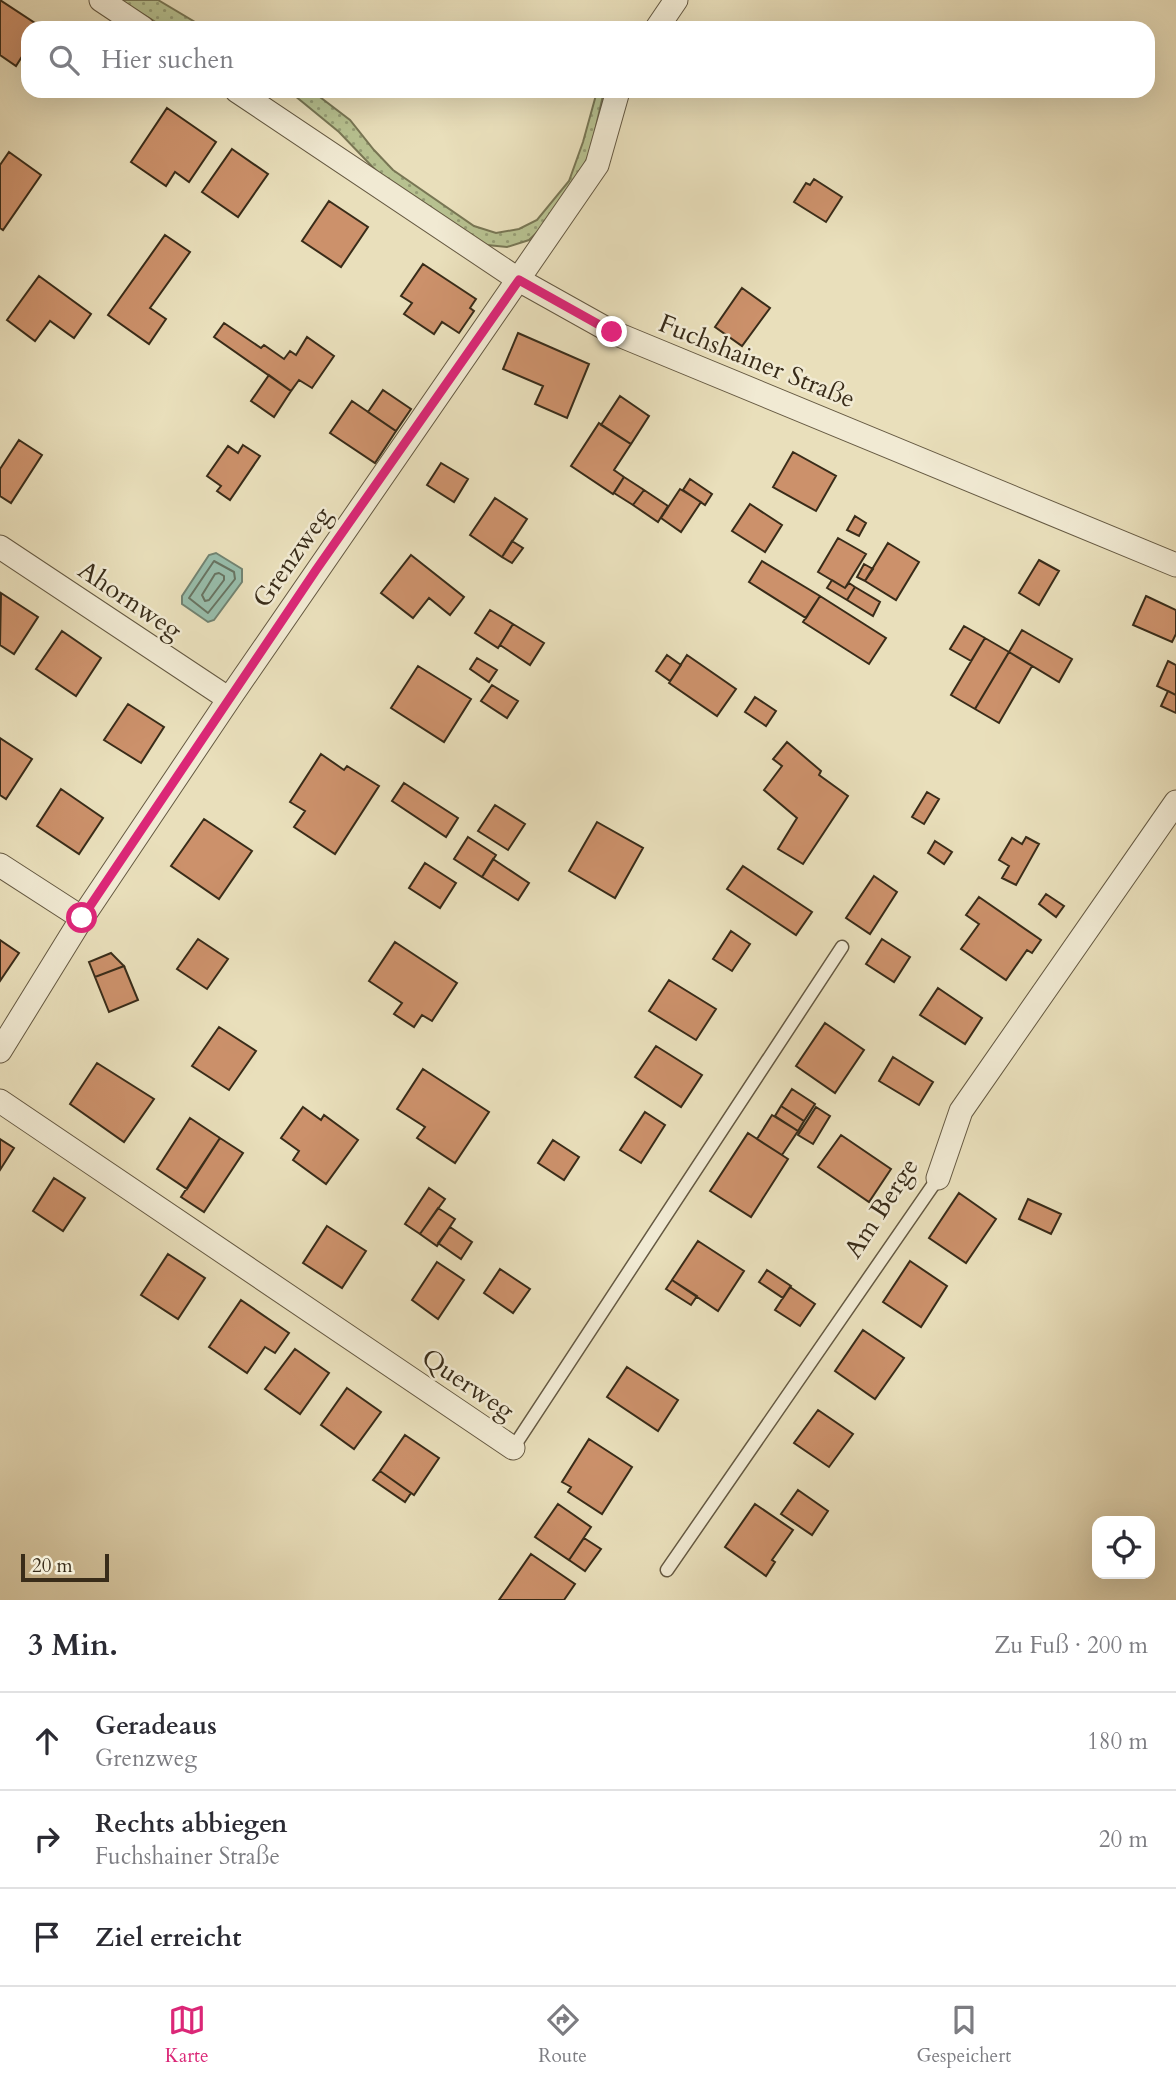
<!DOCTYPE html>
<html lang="de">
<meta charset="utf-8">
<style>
:root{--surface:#fff;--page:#f7f7f7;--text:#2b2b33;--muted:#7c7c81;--line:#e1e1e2;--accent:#db2777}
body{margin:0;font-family:Cardo,serif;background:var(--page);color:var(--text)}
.controls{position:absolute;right:21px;bottom:21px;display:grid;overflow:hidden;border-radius:14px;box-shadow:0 7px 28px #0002}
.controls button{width:63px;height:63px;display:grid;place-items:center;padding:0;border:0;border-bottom:2px solid var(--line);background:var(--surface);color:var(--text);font:35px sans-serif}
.scale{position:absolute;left:21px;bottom:18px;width:88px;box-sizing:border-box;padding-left:7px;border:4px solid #392c19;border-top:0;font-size:19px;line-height:24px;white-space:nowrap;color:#392c19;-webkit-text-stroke:5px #f1ead3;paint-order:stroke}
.stop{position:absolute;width:21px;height:21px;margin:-16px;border:5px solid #db2777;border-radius:50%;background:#fff}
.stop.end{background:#db2777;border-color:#fff;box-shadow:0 2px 7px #0008}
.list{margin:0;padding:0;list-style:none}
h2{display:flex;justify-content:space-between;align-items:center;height:91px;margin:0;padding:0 28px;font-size:30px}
h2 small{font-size:23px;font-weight:400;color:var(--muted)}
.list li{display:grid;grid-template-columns:46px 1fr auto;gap:21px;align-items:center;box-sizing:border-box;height:98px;padding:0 28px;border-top:2px solid var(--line)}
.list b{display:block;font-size:26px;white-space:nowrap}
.list p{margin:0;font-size:23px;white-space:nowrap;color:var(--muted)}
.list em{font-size:23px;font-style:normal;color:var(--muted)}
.icon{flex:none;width:38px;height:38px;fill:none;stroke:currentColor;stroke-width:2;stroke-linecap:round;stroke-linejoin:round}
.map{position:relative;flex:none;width:1176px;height:1600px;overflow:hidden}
.search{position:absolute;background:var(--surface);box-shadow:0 7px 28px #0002;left:21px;right:21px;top:21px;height:77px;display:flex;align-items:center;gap:18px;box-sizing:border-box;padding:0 24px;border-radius:21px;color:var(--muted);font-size:26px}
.sheet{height:385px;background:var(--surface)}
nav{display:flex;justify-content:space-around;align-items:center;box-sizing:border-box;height:98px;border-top:2px solid var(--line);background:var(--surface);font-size:19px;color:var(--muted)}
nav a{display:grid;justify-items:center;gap:4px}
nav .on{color:var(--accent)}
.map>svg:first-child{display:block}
</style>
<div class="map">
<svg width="1176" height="1600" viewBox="0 0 1176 1600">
<defs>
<pattern id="grass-dots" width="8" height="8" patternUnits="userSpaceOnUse" patternTransform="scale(1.75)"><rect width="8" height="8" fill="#b7c190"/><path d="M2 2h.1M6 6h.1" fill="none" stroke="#969d75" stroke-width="1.8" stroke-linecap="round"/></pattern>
</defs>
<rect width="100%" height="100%" fill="#e9dfbb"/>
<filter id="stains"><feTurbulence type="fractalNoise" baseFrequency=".00286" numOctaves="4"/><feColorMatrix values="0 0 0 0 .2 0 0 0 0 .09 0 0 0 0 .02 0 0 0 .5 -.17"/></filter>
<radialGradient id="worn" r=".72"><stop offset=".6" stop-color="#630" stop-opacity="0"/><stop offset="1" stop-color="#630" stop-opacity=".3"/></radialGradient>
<path fill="url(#grass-dots)" stroke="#787654" stroke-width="2" d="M118,0H158L205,28H166Z
M289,91H312L350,120L374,150L393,170L474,226L496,233L519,229L537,220L569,181L583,142L596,95L598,91H604L590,153L572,188L544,226L529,240L507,247L487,245L463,235L386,181L339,132Z"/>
<path fill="#98bdab" stroke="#728371" stroke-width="2" d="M216,553L242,569V582L214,620L208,622L182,604V596L209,555Z"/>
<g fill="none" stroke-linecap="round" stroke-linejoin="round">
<path stroke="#687462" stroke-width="2" d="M214,561L234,572L235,579L208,613L189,598Z
M219,573L224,576V580L209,600L205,601L202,595L215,574Z"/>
</g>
<path fill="#cc916b" stroke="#392c19" stroke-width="2" d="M0,0L41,27L28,28V47L16,66L0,55Z
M167,108L216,142L189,182L175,172L166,186L131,162Z
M232,149L268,174L238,217L202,192Z
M9,152L41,175L3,230L0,228V165Z
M814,179L842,197L826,222L794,202L806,183L810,185Z
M329,201L368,227L341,267L302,241Z
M165,235L190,252L150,308L166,319L149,344L108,315Z
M423,264L476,299L470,308L474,311L459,333L442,322L434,334L404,314L412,303L401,296Z
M39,276L91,314L74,338L50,321L35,341L7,320Z
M742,288L770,308L742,346L715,327Z
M224,323L261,348L264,345L284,359L290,351L296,355L307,337L334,356L312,388L299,380L291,391L214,337Z
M518,333L589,364L567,418L535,404L543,386L503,369Z
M269,375L291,391L274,417L251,401Z
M383,390L411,409L396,431L368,412Z
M620,396L649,416L631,444L601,425Z
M352,401L396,431L375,463L330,433Z
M599,423L631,444L614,470L624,477L613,494L571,466Z
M19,440L42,455L11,503L0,496V469Z
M243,445L260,456L230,500L217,491L221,486L207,476L228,446L238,453Z
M793,452L836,476L816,511L773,487Z
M441,463L468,479L454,502L427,485Z
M624,477L644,490L633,505L614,493Z
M690,479L712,494L705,505L683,490Z
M680,489L701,502L681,532L661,518Z
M644,490L668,506L658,522L633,505Z
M495,498L527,519L502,557L470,535Z
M750,504L782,525L765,552L732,531Z
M855,516L866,523L859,536L847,530Z
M838,538L866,554L845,588L818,572Z
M512,541L523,548L512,563L502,557Z
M888,543L919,562L896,600L865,581Z
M411,555L464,597L450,615L429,598L413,618L381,593Z
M1039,560L1059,571L1039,605L1019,593Z
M762,561L820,596L806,618L749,582Z
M864,564L873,569L865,581L857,577Z
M832,580L845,588L849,583L855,587L847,600L827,588Z
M855,587L880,602L873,616L847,600Z
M1,593L38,617L14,654L0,645Z
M820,596L886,638L869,664L803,622Z
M1146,596L1176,610V634L1172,642L1133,625Z
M490,610L513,624L498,648L475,633Z
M513,624L544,643L530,665L500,645Z
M964,626L985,638L971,661L950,649Z
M1022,630L1072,659L1059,682L1009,652Z
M62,631L101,658L76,696L36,669Z
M985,638L1009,652L975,709L951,695Z
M1009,652L1032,666L999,723L975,709Z
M667,655L681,665L670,681L656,671Z
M687,655L736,689L717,716L669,683Z
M477,658L497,670L489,682L470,669Z
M1168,661L1176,665V695L1157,686Z
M418,666L471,699L444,742L391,708Z
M492,685L518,701L507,718L481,701Z
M1168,691L1176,695V713L1161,706Z
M755,697L776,711L766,726L745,712Z
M128,704L164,727L141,763L104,740Z
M0,738L32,759L6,799L0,795Z
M787,742L821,771L819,775L848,796L803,864L778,849L797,818L764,790L782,766L773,759Z
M321,754L344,770L347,766L379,786L335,854L294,827L305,811L290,802Z
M404,783L458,818L446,837L392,801Z
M61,789L103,818L79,854L37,826Z
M927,792L939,799L924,824L912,817Z
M495,805L525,824L508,850L478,831Z
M204,819L252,851L219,899L171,866Z
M597,822L643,848L615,898L569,871Z
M468,837L496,855L482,877L454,859Z
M1026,837L1039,844L1016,885L1002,878L1009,866L999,860L1012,838L1022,844Z
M935,841L952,852L944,864L928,853Z
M493,859L529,883L518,900L482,877Z
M425,863L456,883L440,908L409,888Z
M743,866L812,912L796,935L727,889Z
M874,876L897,892L870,934L846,918Z
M1046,894L1064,906L1056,917L1039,904Z
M979,897L1041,940L1032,953L1027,950L1006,980L961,949L979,924L966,915Z
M731,931L750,944L732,971L713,959Z
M198,939L228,959L207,989L177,969Z
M882,939L910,957L894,982L866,964Z
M0,940L19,953L0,981Z
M395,942L457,983L432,1021L422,1015L414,1027L394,1014L402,1003L369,981Z
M111,953L124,966L95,977L89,962Z
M124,966L138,1000L109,1012L95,977Z
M669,980L716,1009L696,1040L649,1011Z
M938,988L982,1018L965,1044L920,1015Z
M825,1023L864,1050L835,1093L796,1066Z
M219,1027L256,1051L229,1090L192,1066Z
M656,1046L702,1075L681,1107L635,1077Z
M893,1057L933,1082L919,1105L879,1081Z
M97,1063L154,1099L124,1142L70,1104Z
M423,1069L489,1112L455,1163L417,1138L425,1127L397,1109Z
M792,1089L815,1104L804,1121L781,1106Z
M781,1106L804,1121L798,1131L775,1116Z
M303,1107L321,1120L324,1115L358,1140L326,1184L293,1160L299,1151L281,1138Z
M816,1107L830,1116L813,1144L798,1135Z
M645,1112L665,1125L641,1163L620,1150Z
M772,1115L798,1131L782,1155L757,1139Z
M190,1118L220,1138L187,1189L157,1169Z
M748,1133L788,1159L751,1217L710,1191Z
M841,1135L891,1169L869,1202L818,1167Z
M220,1138L243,1153L204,1212L181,1197Z
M0,1139L14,1148L0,1170Z
M553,1140L579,1157L564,1180L538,1163Z
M54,1178L85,1198L63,1231L33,1211Z
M429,1188L445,1199L420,1234L405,1224Z
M959,1193L996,1219L966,1263L929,1238Z
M1028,1199L1061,1214L1051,1234L1019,1219Z
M438,1208L455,1219L437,1246L420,1234Z
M327,1226L366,1251L342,1288L303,1263Z
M450,1227L472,1242L461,1259L438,1243Z
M698,1241L744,1271L718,1311L672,1280Z
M168,1254L205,1278L178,1319L141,1295Z
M910,1261L947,1286L921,1327L883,1302Z
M437,1262L464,1280L438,1319L412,1300Z
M500,1269L530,1289L513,1313L484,1293Z
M767,1270L791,1286L783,1298L759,1282Z
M672,1280L697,1296L691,1305L666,1289Z
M790,1287L815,1304L800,1326L775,1310Z
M241,1300L289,1333L275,1353L265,1347L247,1373L209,1347Z
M863,1330L904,1358L875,1399L835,1371Z
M295,1349L329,1373L300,1414L265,1389Z
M627,1367L678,1400L658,1431L607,1397Z
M347,1388L381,1412L354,1449L321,1425Z
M818,1410L853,1434L829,1467L794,1443Z
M405,1435L439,1458L414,1495L380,1471Z
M589,1439L632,1467L602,1514L568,1492L571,1487L562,1482Z
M380,1471L411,1493L405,1502L373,1480Z
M798,1490L828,1511L812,1535L781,1514Z
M558,1504L591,1527L569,1560L535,1537Z
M755,1504L793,1530L772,1560L775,1562L766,1576L725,1547Z
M584,1538L601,1549L585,1571L569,1560Z
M531,1554L575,1584L564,1600H499Z"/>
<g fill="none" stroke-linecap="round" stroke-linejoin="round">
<defs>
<path id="service" d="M513,1448L842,947
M667,1570L938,1178"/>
<path id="minor" d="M101,0L143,28
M657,28L676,0
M237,91L519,280L612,332L1176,565
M0,547L229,699
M0,865L82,918
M0,1051L82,918L229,699L597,165L618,91
M0,1101L513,1448
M938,1178L961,1111L1176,802"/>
</defs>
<use href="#service" stroke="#655942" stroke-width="15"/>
<use href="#minor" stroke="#655942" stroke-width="25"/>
<use href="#service" stroke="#f1ead3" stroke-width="12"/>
<use href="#minor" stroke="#f1ead3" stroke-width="23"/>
</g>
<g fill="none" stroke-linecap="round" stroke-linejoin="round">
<path stroke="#db2777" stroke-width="9" d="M82,918L316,570L519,280L612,332"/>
</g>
<g text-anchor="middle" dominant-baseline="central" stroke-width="5" stroke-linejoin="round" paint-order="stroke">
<g font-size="26" fill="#392c19" stroke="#f1ead3">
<text transform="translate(757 361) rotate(22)">Fuchshainer Straße</text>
<text transform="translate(292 557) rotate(-55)">Grenzweg</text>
<text transform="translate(130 600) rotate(34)">Ahornweg</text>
<text transform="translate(881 1208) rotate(-57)">Am Berge</text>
<text transform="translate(468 1384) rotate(34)">Querweg</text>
</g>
</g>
<rect width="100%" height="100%" filter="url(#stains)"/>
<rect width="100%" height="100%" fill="url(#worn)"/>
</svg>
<div class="controls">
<button><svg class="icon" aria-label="locate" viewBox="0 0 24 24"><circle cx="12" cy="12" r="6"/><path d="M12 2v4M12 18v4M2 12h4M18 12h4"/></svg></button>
</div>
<div class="scale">20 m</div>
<div class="stop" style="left:82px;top:918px"></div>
<div class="stop end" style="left:612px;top:332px"></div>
<div class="search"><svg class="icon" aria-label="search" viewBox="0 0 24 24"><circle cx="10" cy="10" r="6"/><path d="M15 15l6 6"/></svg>Hier suchen</div>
</div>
<section class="sheet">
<h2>3 Min.<small>Zu Fuß · 200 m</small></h2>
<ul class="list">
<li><svg class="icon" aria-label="ahead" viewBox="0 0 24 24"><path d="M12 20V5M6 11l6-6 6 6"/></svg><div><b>Geradeaus</b><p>Grenzweg</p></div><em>180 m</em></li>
<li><svg class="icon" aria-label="right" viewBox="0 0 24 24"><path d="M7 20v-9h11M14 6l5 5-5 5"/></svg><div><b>Rechts abbiegen</b><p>Fuchshainer Straße</p></div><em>20 m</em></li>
<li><svg class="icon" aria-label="arrive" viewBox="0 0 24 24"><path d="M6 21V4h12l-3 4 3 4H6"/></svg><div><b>Ziel erreicht</b></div></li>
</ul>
</section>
<nav>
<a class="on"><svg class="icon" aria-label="map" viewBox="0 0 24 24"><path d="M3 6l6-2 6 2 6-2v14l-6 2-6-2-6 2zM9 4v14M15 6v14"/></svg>Karte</a>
<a><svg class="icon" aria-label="directions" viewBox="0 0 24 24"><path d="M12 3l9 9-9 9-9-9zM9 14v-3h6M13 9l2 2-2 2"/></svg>Route</a>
<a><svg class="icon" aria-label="saved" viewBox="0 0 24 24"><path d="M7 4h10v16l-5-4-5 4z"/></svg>Gespeichert</a>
</nav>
